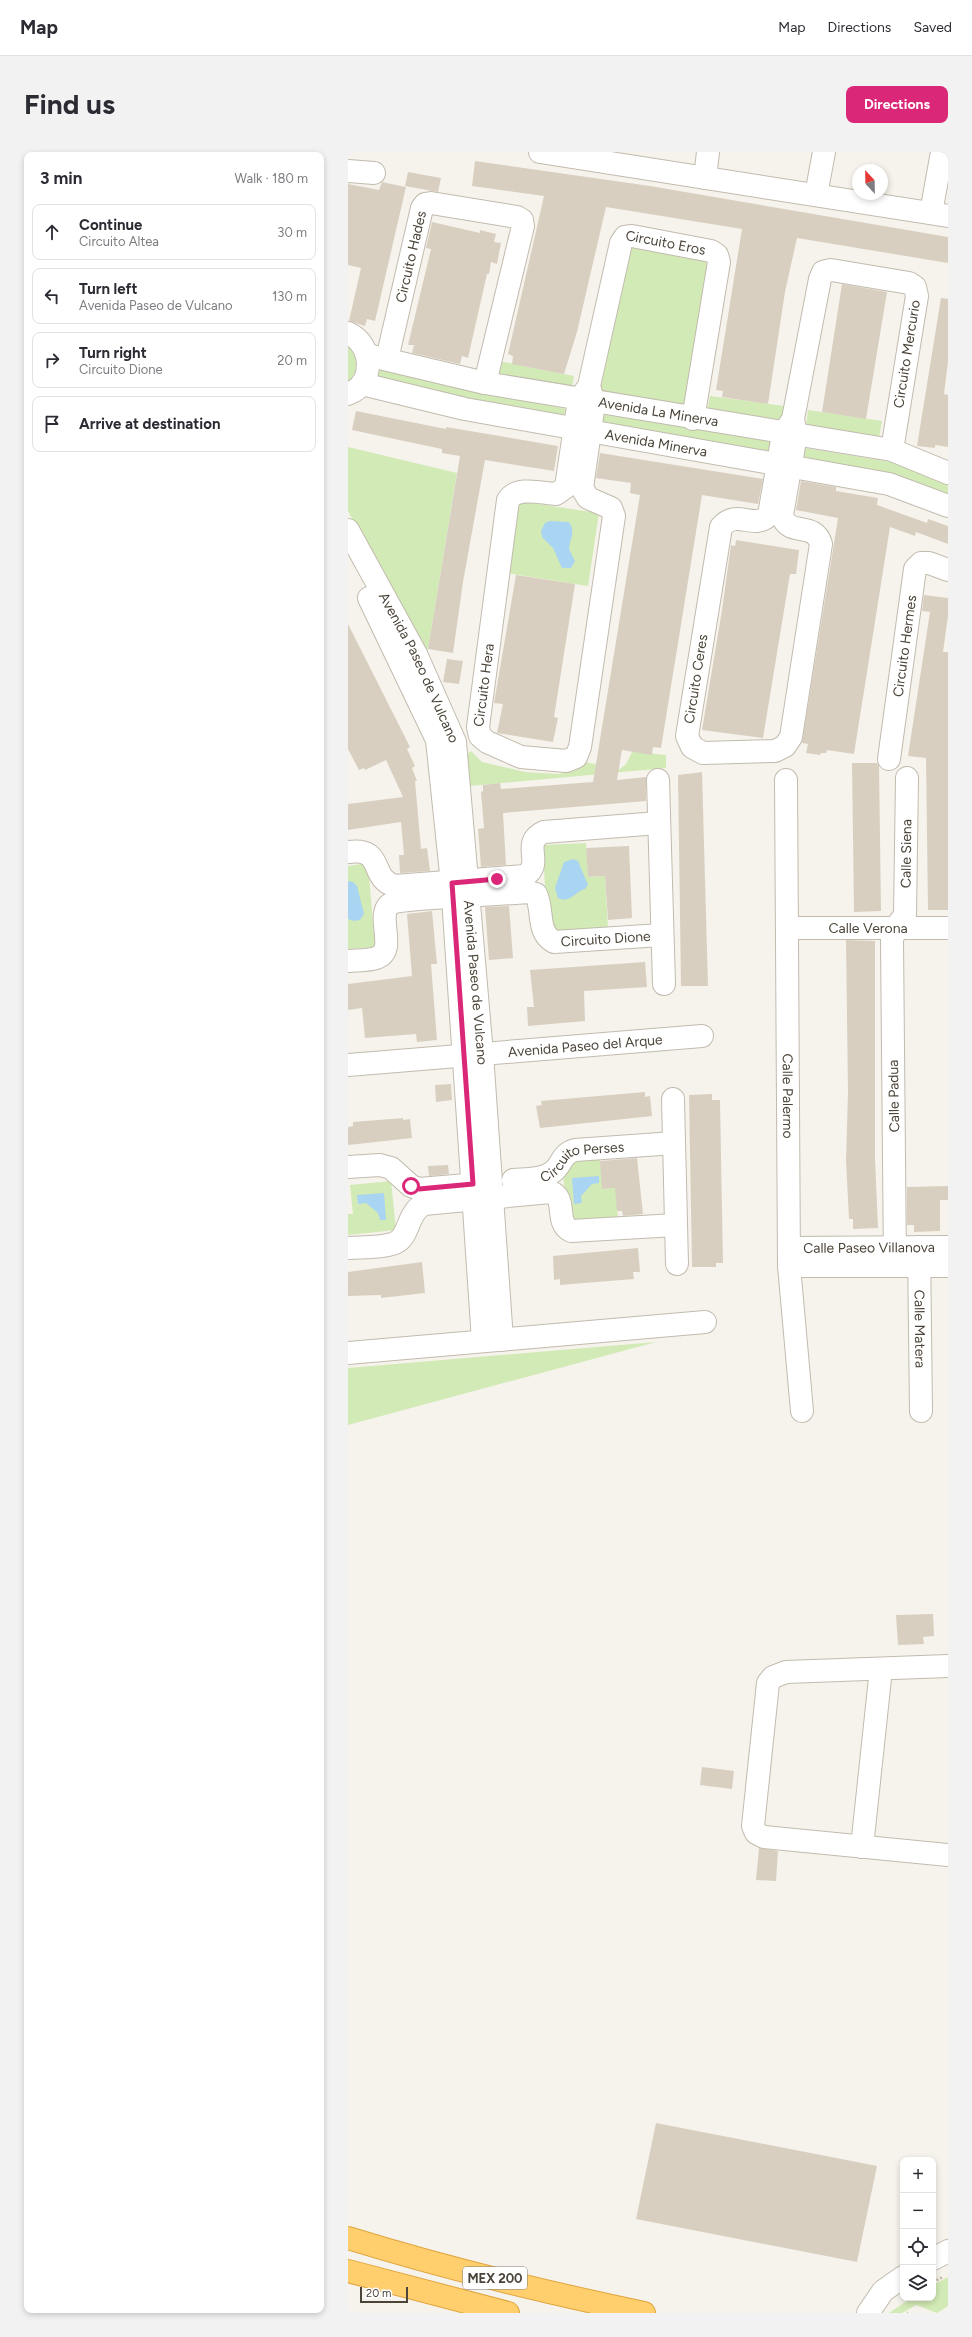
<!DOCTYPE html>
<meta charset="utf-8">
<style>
:root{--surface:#fff;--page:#f2f2f3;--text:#2b2b33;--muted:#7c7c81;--line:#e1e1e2;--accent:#db2777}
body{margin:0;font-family:Figtree,sans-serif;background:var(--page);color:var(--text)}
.controls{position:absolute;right:12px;bottom:12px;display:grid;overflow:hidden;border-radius:8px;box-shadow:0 2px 6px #0003}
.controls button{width:36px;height:36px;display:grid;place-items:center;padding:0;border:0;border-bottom:1px solid var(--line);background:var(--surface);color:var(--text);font:20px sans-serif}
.compass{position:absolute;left:504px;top:12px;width:36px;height:36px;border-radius:50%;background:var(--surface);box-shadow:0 2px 6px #0003;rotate:338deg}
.scale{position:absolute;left:12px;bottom:10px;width:48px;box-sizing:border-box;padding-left:4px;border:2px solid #4b4439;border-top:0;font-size:11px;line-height:14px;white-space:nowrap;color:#4b4439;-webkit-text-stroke:3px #fff;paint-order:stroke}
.stop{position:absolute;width:12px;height:12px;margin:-9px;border:3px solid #db2777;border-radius:50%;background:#fff}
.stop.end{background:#db2777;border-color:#fff;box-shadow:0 1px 4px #0008}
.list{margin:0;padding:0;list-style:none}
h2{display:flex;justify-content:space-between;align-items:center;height:52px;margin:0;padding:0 16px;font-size:17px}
h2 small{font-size:13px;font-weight:400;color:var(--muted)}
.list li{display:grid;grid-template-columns:26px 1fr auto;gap:12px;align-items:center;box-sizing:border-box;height:56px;margin:0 8px 8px;padding:0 8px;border:1px solid var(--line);border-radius:8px}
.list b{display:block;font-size:15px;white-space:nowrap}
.list p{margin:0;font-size:13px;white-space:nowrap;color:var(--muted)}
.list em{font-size:13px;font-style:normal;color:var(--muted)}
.icon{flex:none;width:22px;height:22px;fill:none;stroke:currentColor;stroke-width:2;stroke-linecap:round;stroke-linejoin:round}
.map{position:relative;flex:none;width:600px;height:2161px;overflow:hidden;border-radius:8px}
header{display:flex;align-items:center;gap:24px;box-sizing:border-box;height:56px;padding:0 20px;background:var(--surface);border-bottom:1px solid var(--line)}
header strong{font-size:19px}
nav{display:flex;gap:22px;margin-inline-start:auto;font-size:14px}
.intro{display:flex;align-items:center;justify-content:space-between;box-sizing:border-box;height:96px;padding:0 24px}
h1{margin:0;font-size:28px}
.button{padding:10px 18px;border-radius:8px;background:var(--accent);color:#fff;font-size:14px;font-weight:700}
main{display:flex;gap:24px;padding:0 24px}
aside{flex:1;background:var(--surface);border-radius:8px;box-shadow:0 2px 6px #0003}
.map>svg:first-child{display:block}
</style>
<header>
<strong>Map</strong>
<nav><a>Map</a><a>Directions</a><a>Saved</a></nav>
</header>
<div class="intro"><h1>Find us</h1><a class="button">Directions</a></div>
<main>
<aside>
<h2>3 min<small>Walk · 180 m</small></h2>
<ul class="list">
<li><svg class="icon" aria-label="ahead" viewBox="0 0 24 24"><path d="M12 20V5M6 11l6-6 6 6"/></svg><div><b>Continue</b><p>Circuito Altea</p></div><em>30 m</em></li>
<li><svg class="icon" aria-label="left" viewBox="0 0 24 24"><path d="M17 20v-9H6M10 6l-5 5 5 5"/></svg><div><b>Turn left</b><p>Avenida Paseo de Vulcano</p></div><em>130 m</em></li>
<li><svg class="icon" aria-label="right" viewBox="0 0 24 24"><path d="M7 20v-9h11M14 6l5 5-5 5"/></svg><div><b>Turn right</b><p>Circuito Dione</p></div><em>20 m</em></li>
<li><svg class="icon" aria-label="arrive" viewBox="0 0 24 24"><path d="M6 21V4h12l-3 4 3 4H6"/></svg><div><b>Arrive at destination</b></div></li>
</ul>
</aside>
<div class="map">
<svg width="600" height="2161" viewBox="0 0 600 2161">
<rect width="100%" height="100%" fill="#f6f3ec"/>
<path fill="#d2eab5" d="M282,95L360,109L336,256L244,245Z
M0,194C10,203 11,221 0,230Z
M151,209L226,224L223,240L148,225Z
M27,216L218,257L215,267L24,227Z
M362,244L436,254L434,271L359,260Z
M460,258L534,269L531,286L458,274Z
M253,262L427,289L425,301L251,274Z
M0,295L109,321L80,497L75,500L0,359Z
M457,296L543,310L600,332V345L455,308Z
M169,349L251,361L240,434L158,421Z
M123,599L134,610L177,620L210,622L226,619L237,610L272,617L278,612L284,600H288L318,603V616L122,634L119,602Z
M238,691L240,725L257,724L260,777L199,780L195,693Z
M20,711L27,795L0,797V714Z
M252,1006L255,1037L272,1035L268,1041L270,1065L219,1070L214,1009Z
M43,1029L48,1078L0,1083V1062H5L2,1033Z
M308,1190L0,1273V1216Z
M600,2125V2154L589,2161L568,2153L554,2161H541L563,2146H585V2133Z"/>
<path fill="#a9d4f2" d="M201,369L221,370C228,381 222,386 221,397L227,409L223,416H214L205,396L194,385L193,379L197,371Z
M225,707L230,709L240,733L237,737C226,740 222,752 210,746L207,736L216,710Z
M0,729L5,730L9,734L16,762L12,768L6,769L0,767Z
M251,1024V1031L244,1032L233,1044L234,1051L226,1052L224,1026Z
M36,1041L38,1068H32L30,1061L18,1051L10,1052L9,1043Z"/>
<path fill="#d8cfc1" d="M127,9L302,34L600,85V111L449,86L437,140L420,252L374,245L375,239L368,238L394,77L258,55L229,180L216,222L164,212L165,204L160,202L196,44L124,34Z
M60,20L93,26L90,40L57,34Z
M34,30L58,35L27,169L19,167L17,174L1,169L13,116L0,113V32L31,38Z
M84,70L132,81V78L148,82L146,90L153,91L149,112L143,110L141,122H139L120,206L114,204L112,212L64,201L66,193H60L83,97L78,96Z
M494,132L539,140L518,267L474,260Z
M593,146L600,147V210L596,242L600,243V295L587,293V296L569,294Z
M8,259L98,277V275L210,294L206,319L137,308L115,430L105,501L80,497L112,304L94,301V297L4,278Z
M252,301L415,327L410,352L354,343L313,596L305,595L304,603L274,598L269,628L298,625V649L155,661L158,713L133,715L130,677L136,676L133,640L135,639V633L152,631L153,637L245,630L292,343L282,341L283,331L248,326Z
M453,329L488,335V339L530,346L529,353L579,371L580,367L600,374V392L568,380L567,384L542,375L506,602L479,598L478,601H473L472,603L458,601L460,592L454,591L490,366L448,358Z
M388,388L451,398L448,422H442L415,586L354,578L374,458L383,393L387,394Z
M168,423L227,432L206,565L210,566L205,590L149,581L155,552L146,551Z
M576,443L600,446V464L595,500H600V758H580L578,606L560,604L582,460L574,459Z
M0,472L62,595L59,597L67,614L64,616L69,629H67L73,697L79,696L82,719L52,721L51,703H56L53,670L0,678V652L55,645L38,608L17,618L16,616L11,618L0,597Z
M99,507L115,509L111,532L95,530Z
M504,611H529L531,614L533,759L506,760Z
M354,620L360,834H333L330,623Z
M281,694L284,766L260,768L257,724L240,725L238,696Z
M161,754L165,806L141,808L137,755Z
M84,759L89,812H83L89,888L69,890L68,882L17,886L14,856L0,858V832L64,824L59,762Z
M498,788L527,789V1007L530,1076L505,1077V1067H501L498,1008L500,941Z
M297,810L299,835L236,839L237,869L180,874L179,855H186L182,818Z
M103,932L104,948L88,950L87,933Z
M297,940V945L302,944L304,964L192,976L188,954L194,953L193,949Z
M364,942V948H372L375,1111H368V1115H344L341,943Z
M55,966V968L62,967L64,986L0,993V975L5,974V970Z
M289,1006L295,1062L275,1064L274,1059H269L267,1036L254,1037L252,1009Z
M100,1013L101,1022L81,1024L80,1014Z
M600,1034V1048H592V1079L566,1080V1073H559V1035Z
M290,1096L292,1120H285L286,1127L212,1133V1127L206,1128L205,1104Z
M74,1110L77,1141L33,1146V1143L0,1144V1120Z
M585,1462L586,1484L575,1485L576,1492L550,1493L548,1463Z
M354,1615L386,1619L384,1637L352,1633Z
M411,1696L430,1699L428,1729L408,1728Z
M308,1971L529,2014L509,2110L288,2067Z"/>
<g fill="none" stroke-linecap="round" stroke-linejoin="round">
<defs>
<g id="minor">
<path d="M192,0L600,64"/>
<path d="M0,19L26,21"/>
<path d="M357,26L360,0"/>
<path d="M468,43L476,0"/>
<path d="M583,61L594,0"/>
<path d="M0,181C25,192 28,232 0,242"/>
<path id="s1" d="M19,203L137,231L544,298L600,321"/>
<path id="s2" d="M39,207L74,56L77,52L83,51L169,65L174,68L175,74L137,231"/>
<path id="s3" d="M14,232L117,257L541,332L600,354"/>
<path id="s4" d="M241,234L246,251L234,336L240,346L263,356L266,364L232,595L228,605L218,609L173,605L139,590L132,584L130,575L160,348C169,334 193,341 208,342L218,335L231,248L241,234L273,91L277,85L284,84L363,99L369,103L371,110L345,267"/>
<path d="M445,267L435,282L421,363C406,379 389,356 373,375L339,584L344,595L355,601L427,599L437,594L443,585L473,392C466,368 440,386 434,363L448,283L445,267L472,127L475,120L483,118L561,131L567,135L569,144L544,298"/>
<path id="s5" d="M0,378L68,502L107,590L134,902L154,1188"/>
<path d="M21,446L89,588L104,731L135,1189"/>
<path id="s6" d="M541,607L567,417L573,411H581L600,418"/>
<path d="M310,628L316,832"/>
<path id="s7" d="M438,628L441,1114L454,1259"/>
<path d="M0,700C38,695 20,726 47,734L176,724C198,712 171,691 196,680L310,671"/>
<path id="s8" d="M440,776H600"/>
<path id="s9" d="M0,809C8,808 20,809 28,806C50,799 28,766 41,753C49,746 162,742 181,740L188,742C196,759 188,780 206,790L313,783"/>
<path id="s10" d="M0,913L354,884"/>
<path d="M325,947L329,1112"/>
<path d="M0,1015L32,1013L43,1016L63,1034L71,1037L119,1033"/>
<path id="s11" d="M165,1028C177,1027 193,1028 203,1021C215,1014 211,1003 227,998L326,991"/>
<path id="s12" d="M571,1095L573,1259"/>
<path d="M0,1096C14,1095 31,1096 44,1092C63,1087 57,1062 76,1052L203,1040C220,1047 206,1071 223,1079L328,1073"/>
<path id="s13" d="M441,1096L600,1095"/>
<path d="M441,1114H600"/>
<path id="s14" d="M547,1114L544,788L548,775L557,763L559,626"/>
<path d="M0,1201L357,1170"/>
<path d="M600,1514L438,1520L425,1525L420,1531L405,1674L408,1681L416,1685L600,1703"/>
<path d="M514,1695L533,1517"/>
<path d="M585,2107L600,2099"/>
<path d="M520,2161L535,2139L555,2125"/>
</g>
<path id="highway" d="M0,2086C97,2116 196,2140 296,2161
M0,2119L160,2161"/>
</defs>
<use href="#minor" stroke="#c2bbae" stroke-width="24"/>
<use href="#highway" stroke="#e0a43c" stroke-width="24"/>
<path stroke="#c4b79f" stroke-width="2.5" stroke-dasharray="2 2" stroke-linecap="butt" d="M585,2130L595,2125
M559,2161H560"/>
<use href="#minor" stroke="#fff" stroke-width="22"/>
<use href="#highway" stroke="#ffcf6e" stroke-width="22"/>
</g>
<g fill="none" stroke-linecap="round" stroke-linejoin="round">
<path stroke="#db2777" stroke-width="5" d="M63,1034L71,1037L125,1032L104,731L149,727"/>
</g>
<g text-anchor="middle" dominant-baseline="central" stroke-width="3" stroke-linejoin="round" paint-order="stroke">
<rect fill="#fff" stroke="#817c74" stroke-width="1" x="115" y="2115" width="64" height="22" rx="3"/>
<g font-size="13" font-weight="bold" fill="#4b4439">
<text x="147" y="2126">MEX 200</text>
</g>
<g font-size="14" fill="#4b4439" stroke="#fff">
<text stroke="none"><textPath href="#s4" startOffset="1097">Circuito Eros</textPath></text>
<text stroke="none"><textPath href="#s2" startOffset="105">Circuito Hades</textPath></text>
<text transform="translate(559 202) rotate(-81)">Circuito Mercurio</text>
<text stroke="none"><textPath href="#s1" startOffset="297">Avenida La Minerva</textPath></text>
<text stroke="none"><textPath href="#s3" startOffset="300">Avenida Minerva</textPath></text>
<text stroke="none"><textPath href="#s6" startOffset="114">Circuito Hermes</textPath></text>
<text stroke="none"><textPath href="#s5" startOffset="155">Avenida Paseo de Vulcano</textPath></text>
<text transform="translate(348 527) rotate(-81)">Circuito Ceres</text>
<text stroke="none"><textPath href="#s4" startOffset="547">Circuito Hera</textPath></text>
<text stroke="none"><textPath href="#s14" startOffset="416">Calle Siena</textPath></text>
<text stroke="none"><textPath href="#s8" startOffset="80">Calle Verona</textPath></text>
<text stroke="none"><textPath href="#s9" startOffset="340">Circuito Dione</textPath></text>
<text stroke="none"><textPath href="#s5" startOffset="479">Avenida Paseo de Vulcano</textPath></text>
<text stroke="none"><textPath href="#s10" startOffset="238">Avenida Paseo del Arque</textPath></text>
<text stroke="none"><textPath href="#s7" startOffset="316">Calle Palermo</textPath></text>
<text transform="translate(546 944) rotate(-91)">Calle Padua</text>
<text stroke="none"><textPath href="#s11" startOffset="75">Circuito Perses</textPath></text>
<text stroke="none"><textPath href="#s13" startOffset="80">Calle Paseo Villanova</textPath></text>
<text stroke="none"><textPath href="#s12" startOffset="82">Calle Matera</textPath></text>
</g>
</g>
</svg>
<div class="controls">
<button>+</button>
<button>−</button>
<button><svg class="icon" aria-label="locate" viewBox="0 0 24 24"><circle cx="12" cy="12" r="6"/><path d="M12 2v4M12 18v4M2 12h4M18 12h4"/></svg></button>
<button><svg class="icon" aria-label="layers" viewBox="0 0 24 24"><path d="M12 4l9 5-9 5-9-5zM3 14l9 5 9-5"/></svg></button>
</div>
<svg class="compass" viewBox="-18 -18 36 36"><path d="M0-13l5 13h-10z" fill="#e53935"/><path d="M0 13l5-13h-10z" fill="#7c7c81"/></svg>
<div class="scale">20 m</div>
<div class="stop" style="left:63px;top:1034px"></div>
<div class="stop end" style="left:149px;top:727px"></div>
</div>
</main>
